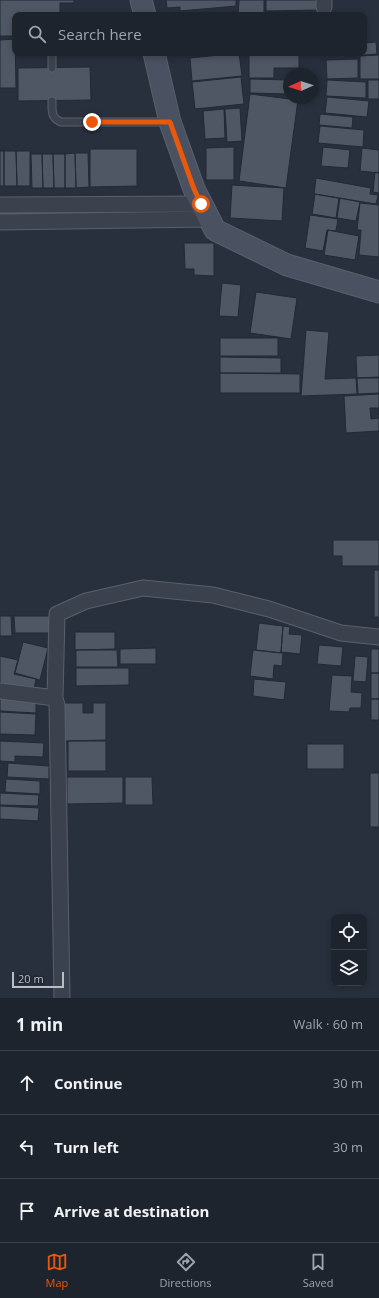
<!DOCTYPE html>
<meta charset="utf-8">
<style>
:root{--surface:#1e242e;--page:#262c36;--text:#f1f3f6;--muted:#a1a4aa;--line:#3c414a;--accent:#ea580c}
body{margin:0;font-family:"Open Sans",sans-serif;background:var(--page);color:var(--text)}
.controls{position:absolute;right:12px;bottom:12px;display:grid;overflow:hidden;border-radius:8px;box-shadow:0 2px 6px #0003}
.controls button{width:36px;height:36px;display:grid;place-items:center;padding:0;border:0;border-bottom:1px solid var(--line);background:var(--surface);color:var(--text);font:20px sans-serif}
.compass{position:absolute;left:283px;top:68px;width:36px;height:36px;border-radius:50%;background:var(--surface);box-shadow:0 2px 6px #0003;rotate:267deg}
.scale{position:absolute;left:12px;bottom:10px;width:52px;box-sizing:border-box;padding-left:4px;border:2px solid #b8bdc8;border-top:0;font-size:11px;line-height:14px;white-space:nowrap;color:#b8bdc8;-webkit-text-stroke:3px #212732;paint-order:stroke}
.stop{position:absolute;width:12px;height:12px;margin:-9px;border:3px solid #ea580c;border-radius:50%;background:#fff}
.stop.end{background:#ea580c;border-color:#fff;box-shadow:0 1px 4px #0008}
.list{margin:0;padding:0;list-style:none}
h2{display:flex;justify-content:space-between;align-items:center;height:52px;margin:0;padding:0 16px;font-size:17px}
h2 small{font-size:13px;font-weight:400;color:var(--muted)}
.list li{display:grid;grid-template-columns:26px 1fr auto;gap:12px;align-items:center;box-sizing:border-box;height:64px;padding:0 16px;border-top:1px solid var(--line)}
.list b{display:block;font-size:15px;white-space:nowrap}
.list em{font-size:13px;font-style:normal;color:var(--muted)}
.icon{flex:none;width:22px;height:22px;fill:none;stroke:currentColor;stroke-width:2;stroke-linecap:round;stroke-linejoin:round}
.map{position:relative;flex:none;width:379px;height:998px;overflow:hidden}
.search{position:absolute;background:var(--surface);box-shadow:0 2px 6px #0003;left:12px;right:12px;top:12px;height:44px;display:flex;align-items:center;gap:10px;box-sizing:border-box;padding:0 14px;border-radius:8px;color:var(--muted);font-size:15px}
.sheet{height:244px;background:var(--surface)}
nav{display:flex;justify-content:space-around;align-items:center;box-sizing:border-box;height:56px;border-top:1px solid var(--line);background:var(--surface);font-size:11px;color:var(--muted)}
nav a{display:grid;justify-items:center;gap:2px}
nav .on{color:var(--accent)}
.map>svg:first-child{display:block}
</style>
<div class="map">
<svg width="379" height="998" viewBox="0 0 379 998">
<rect width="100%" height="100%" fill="#28303d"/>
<path fill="#4f5765" stroke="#232934" d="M0,0H74V3H60V15H15V36H0Z
M166,0H236V6L180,11V7L167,8Z
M239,0H264V15H238Z
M266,0H317V10L266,11Z
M236,12V15H208Z
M265,12H299V15H264Z
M15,39L16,88H0V40Z
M376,42L377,54L340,57L339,53H364V43Z
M239,53L242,76L192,81L190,58Z
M249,53H299V68H274V78H249Z
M379,55V79H360V56Z
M358,59V78L327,79L326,60Z
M90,67L91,100L18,101V68Z
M241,77L244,104L195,109L192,82Z
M250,79L289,80V94L250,93Z
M327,80L366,82V98L326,96Z
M368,80H379V99H368Z
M250,94L298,100L286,188L239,181Z
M327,97L369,101L367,117L325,113Z
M240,108L242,141L227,142L225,109Z
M224,109L225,138L205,139L203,111Z
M320,114L353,117L352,128L319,125Z
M320,126L364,130L363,147L318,143Z
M234,147V180H206V148Z
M323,147L350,150L348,168L321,166Z
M362,148L379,150V173L360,171Z
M90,149H137V186L90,187Z
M0,151H4V186H0Z
M4,151H16L17,186H4Z
M16,151H30V186H17Z
M75,153L76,188H65V154Z
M75,153H88L89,187L76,188Z
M31,154H42L43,188H32Z
M42,154H53L54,188H43Z
M53,154H65V188H54Z
M375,172L379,173V193L373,192Z
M316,178L371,188L370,194L378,195L376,204L314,194Z
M232,185L284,188L282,221L230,218Z
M315,194L339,198L336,218L312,214Z
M340,198L360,202L356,221L337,218Z
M360,203L379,205V257L359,255L361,230H357Z
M310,215L338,219L336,231L327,230L323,251L305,248Z
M328,230L359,236L355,260L324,255Z
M184,243H214V276L194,275V269H185Z
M222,283L241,285L238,317L219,316Z
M256,292L297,298L291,339L250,333Z
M306,330L329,332L325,379L356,378L357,394L301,396Z
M220,338H278V356H220Z
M379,355V377L357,378L356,356Z
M220,357L281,358V373H220Z
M220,373L300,374V393H220Z
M357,378H379V393L358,394Z
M379,394V415V408H370L371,419L379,418V431L346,433L344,396Z
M333,540H379V566H342V556H333Z
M374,570H379V617H374Z
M0,616H11L12,636H0Z
M14,616H54V633H15Z
M259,623L283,626L281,653L256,650Z
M283,626L290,627L289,634L302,635L300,654L281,652Z
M75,632H115V649L75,650Z
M23,642L48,648L40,680L15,673Z
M319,645L343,647L341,666L317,664Z
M156,648V664H120V649Z
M371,649H379V673H371Z
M76,650H117L118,667H76Z
M253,650L283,653L282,666L274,665L273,679L250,676Z
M0,656L18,660L14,674L36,679L33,695L0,686Z
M355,656L368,657L366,682L353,681Z
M76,668H129V685L76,686Z
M371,673H379V699H371Z
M332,675L352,676L351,692L362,693L361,708H350L349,712L329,711Z
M254,679L286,682L284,700L253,696Z
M0,697L36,699V713L0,711Z
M371,699H379V720H371Z
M64,703H83V713H93V703H106V740L65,741Z
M0,712L36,714L35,735L0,734Z
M0,741L44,743L43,757L15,756V762L0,761Z
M68,741H106V771H68Z
M307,744H344V769H307Z
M8,763L49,766V779L7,777Z
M370,773H379V827H370Z
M67,777H123V803L67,804Z
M125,777H152L153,805H125Z
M6,779L40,781V794L5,792Z
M0,793L39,795L38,806L0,805Z
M0,806L39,808L38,821L0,819Z"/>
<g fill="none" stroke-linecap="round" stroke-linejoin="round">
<defs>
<path id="service" d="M52,53V68
M52,101C52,111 51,118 61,122H168"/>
<path id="minor" d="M324,7V0
M0,205L201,204
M0,222L209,219
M0,691L55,698L57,614L86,601L143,588L213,595L269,609L341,633L379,637
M55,698L57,705L62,998"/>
<path id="secondary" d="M141,0L145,15
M154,53L170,122L194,189L215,230L287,265L379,292"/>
</defs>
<use href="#service" stroke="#5a606b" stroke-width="9"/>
<use href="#minor" stroke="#5a606b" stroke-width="17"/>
<use href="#secondary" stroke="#5a606b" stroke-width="23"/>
<use href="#service" stroke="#3c424d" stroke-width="7"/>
<use href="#minor" stroke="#3c424d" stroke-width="15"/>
<use href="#secondary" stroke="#4a5160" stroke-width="21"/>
</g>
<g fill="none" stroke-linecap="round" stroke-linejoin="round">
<path stroke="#ea580c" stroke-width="5" d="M92,122H170L194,189L201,204"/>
</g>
</svg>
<div class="controls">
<button><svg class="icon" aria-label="locate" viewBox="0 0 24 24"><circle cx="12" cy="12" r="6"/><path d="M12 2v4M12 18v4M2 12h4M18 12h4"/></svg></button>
<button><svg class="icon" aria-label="layers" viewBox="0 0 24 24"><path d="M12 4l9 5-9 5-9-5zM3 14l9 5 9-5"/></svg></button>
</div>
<svg class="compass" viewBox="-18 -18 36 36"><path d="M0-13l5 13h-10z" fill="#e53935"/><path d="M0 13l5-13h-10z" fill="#a1a4aa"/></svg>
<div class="scale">20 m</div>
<div class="stop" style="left:201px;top:204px"></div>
<div class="stop end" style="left:92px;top:122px"></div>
<div class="search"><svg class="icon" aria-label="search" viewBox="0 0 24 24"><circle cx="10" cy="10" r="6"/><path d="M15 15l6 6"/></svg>Search here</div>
</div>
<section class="sheet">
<h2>1 min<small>Walk · 60 m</small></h2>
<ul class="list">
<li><svg class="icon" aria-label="ahead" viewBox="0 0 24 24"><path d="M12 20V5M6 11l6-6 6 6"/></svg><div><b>Continue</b></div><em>30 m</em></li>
<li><svg class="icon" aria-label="left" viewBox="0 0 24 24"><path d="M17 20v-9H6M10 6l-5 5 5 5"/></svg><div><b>Turn left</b></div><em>30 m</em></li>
<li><svg class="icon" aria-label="arrive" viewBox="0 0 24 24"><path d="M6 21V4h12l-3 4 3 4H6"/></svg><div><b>Arrive at destination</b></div></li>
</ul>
</section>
<nav>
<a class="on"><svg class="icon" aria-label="map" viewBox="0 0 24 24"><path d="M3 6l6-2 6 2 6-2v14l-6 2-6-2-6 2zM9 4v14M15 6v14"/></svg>Map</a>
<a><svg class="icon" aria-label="directions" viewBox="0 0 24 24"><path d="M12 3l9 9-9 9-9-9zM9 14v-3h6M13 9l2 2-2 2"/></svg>Directions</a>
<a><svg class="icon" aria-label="saved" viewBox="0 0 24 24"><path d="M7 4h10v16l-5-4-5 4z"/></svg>Saved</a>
</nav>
